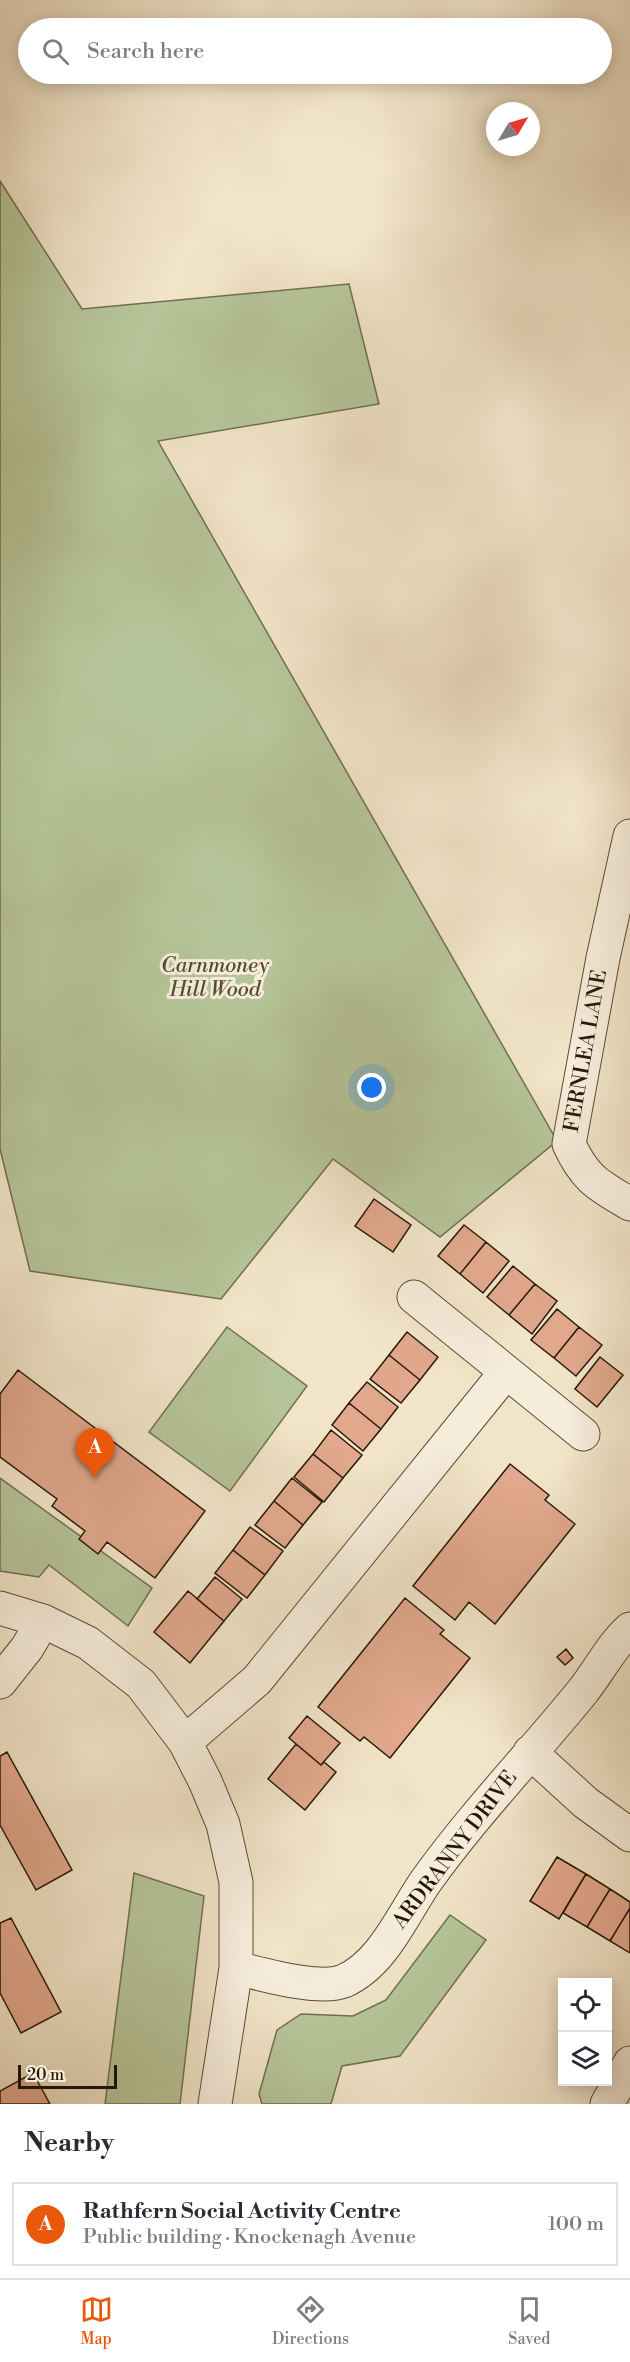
<!DOCTYPE html>
<meta charset="utf-8">
<style>
:root{--surface:#fff;--page:#f2f2f3;--text:#2b2b33;--muted:#7c7c81;--line:#e1e1e2;--accent:#ea580c}
body{margin:0;font-family:"Libre Bodoni",serif;background:var(--page);color:var(--text)}
.controls{position:absolute;right:18px;bottom:18px;display:grid;overflow:hidden;border-radius:0px;box-shadow:0 3px 15px #0003}
.controls button{width:54px;height:54px;display:grid;place-items:center;padding:0;border:0;border-bottom:2px solid var(--line);background:var(--surface);color:var(--text);font:30px sans-serif}
.compass{position:absolute;left:486px;top:102px;width:54px;height:54px;border-radius:50%;background:var(--surface);box-shadow:0 3px 15px #0003;rotate:52deg}
.scale{position:absolute;left:18px;bottom:15px;width:99px;box-sizing:border-box;padding-left:6px;border:3px solid #281906;border-top:0;font-size:16px;line-height:21px;white-space:nowrap;color:#281906;-webkit-text-stroke:4px #f6eddb;paint-order:stroke}
.you{position:absolute;left:372px;top:1088px;width:21px;height:21px;margin:-15px;border:4px solid #fff;border-radius:50%;background:#1a73e8;box-shadow:0 0 0 9px #1a73e833}
.badge{display:grid;place-items:center;width:39px;height:39px;border-radius:50%;background:var(--accent);color:#fff;font-size:20px;font-weight:700}
.pin{position:absolute;translate:-50% -50px;filter:drop-shadow(0 2px 3px #0008)}
.pin::after{content:'';position:absolute;top:32px;width:21px;height:18px;background:inherit;clip-path:polygon(0 0,100% 0,50% 100%)}
.list{margin:0;padding:0;list-style:none}
h2{display:flex;justify-content:space-between;align-items:center;height:78px;margin:0;padding:0 24px;font-size:26px}
h2 small{font-size:20px;font-weight:400;color:var(--muted)}
.list li{display:grid;grid-template-columns:39px 1fr auto;gap:18px;align-items:center;box-sizing:border-box;height:84px;margin:0 12px 12px;padding:0 12px;border:2px solid var(--line);border-radius:0px}
.list b{display:block;font-size:22px;white-space:nowrap}
.list p{margin:0;font-size:20px;white-space:nowrap;color:var(--muted)}
.list em{font-size:20px;font-style:normal;color:var(--muted)}
.icon{flex:none;width:33px;height:33px;fill:none;stroke:currentColor;stroke-width:2;stroke-linecap:round;stroke-linejoin:round}
.map{position:relative;flex:none;width:630px;height:2104px;overflow:hidden}
.search{position:absolute;background:var(--surface);box-shadow:0 3px 15px #0003;left:18px;right:18px;top:18px;height:66px;display:flex;align-items:center;gap:15px;box-sizing:border-box;padding:0 21px;border-radius:33px;color:var(--muted);font-size:22px}
.sheet{height:174px;background:var(--surface)}
nav{display:flex;justify-content:space-around;align-items:center;box-sizing:border-box;height:84px;border-top:2px solid var(--line);background:var(--surface);font-size:16px;color:var(--muted)}
nav a{display:grid;justify-items:center;gap:3px}
nav .on{color:var(--accent)}
.map>svg:first-child{display:block}
</style>
<div class="map">
<svg width="630" height="2104" viewBox="0 0 630 2104">
<rect width="100%" height="100%" fill="#f1e4c8"/>
<filter id="stains"><feTurbulence type="fractalNoise" baseFrequency=".00333" numOctaves="4"/><feColorMatrix values="0 0 0 0 .2 0 0 0 0 .09 0 0 0 0 .02 0 0 0 .5 -.17"/></filter>
<radialGradient id="worn" r=".72"><stop offset=".6" stop-color="#630" stop-opacity="0"/><stop offset="1" stop-color="#630" stop-opacity=".3"/></radialGradient>
<path fill="#b6c599" stroke="#6f6f50" stroke-width="1.5" d="M0,181L82,309L349,284L379,404L158,441L557,1141L440,1237L333,1159L221,1299L30,1271L0,1149Z
M227,1327L307,1386L230,1491L149,1432Z
M0,1478L152,1588L128,1626L49,1565L39,1577L0,1571Z
M134,1873L204,1896L180,2104H105Z
M450,1915L486,1940L400,2056L342,2066L331,2104H262L259,2094L277,2030L301,2014L353,2016L386,2000Z"/>
<path fill="#e1a88d" stroke="#281906" stroke-width="1.5" d="M374,1199L411,1225L393,1252L355,1226Z
M464,1225L486,1242L460,1274L438,1256Z
M486,1242L509,1261L483,1293L460,1274Z
M513,1266L535,1284L509,1315L487,1297Z
M535,1284L557,1301L532,1334L509,1315Z
M557,1309L579,1327L554,1358L531,1340Z
M579,1327L602,1345L576,1376L554,1358Z
M407,1332L438,1357L420,1380L389,1355Z
M389,1355L420,1380L401,1403L370,1379Z
M600,1357L623,1375L597,1407L575,1389Z
M18,1370L205,1511L155,1578L107,1542L98,1554L79,1539L85,1531L52,1506L57,1499L0,1457V1394Z
M367,1382L398,1407L381,1429L349,1403Z
M349,1403L381,1429L363,1451L332,1425Z
M331,1430L362,1455L343,1478L313,1454Z
M313,1454L343,1478L324,1502L294,1477Z
M510,1464L549,1495L545,1500L575,1524L495,1624L469,1602L455,1620L413,1586Z
M292,1478L322,1502L303,1525L274,1501Z
M274,1501L303,1525L285,1548L255,1525Z
M250,1527L283,1551L265,1575L233,1550Z
M233,1550L265,1575L247,1598L215,1573Z
M215,1577L242,1599L224,1621L197,1599Z
M188,1591L224,1621L190,1663L154,1632Z
M405,1598L444,1630L440,1634L470,1658L390,1758L364,1737L360,1741L318,1707Z
M566,1649L573,1658L565,1665L557,1657Z
M307,1716L340,1743L321,1765L289,1738Z
M296,1744L321,1765L324,1762L336,1772L305,1810L268,1779Z
M7,1752L72,1870L36,1890L0,1825V1756Z
M557,1857L586,1874L559,1919L530,1901Z
M586,1874L610,1889L587,1927L563,1913Z
M610,1889L630,1902V1908L610,1941L587,1927Z
M630,1908V1953L610,1941Z
M11,1918L61,2012L21,2033L0,1993V1923Z
M33,2073L50,2104H0V2091Z"/>
<g fill="none" stroke-linecap="round" stroke-linejoin="round">
<defs>
<path id="minor" d="M630,836L603,958L569,1144C585,1179 598,1185 630,1204
M414,1297L583,1434
M0,1608L43,1621L88,1643L141,1684L185,1742L205,1781L223,1824L236,1882V1968L215,2104
M0,1682L27,1648L43,1621
M185,1742L257,1680L506,1372
M530,1752L586,1803L630,1835
M236,1968C262,1974 319,1991 344,1981C383,1964 403,1914 426,1881C474,1814 531,1755 583,1691C599,1671 611,1646 630,1629
M607,2104L630,2063"/>
</defs>
<use href="#minor" stroke="#5a4c36" stroke-width="35"/>
<use href="#minor" stroke="#f6eddb" stroke-width="33"/>
</g>
<g text-anchor="middle" dominant-baseline="central" stroke-width="6" stroke-linejoin="round" paint-order="stroke">
<g font-size="21" font-style="italic" fill="#534d32" stroke="#f6eddb">
<text x="215" y="966">Carnmoney<tspan x="215" dy="24">Hill Wood</tspan></text>
</g>
<g font-size="21" fill="#281906" stroke="#f6eddb">
<text transform="translate(586 1051) rotate(-80)">FERNLEA LANE</text>
<text transform="translate(455 1850) rotate(-53)">ARDRANNY DRIVE</text>
</g>
</g>
<rect width="100%" height="100%" filter="url(#stains)"/>
<rect width="100%" height="100%" fill="url(#worn)"/>
</svg>
<div class="controls">
<button><svg class="icon" aria-label="locate" viewBox="0 0 24 24"><circle cx="12" cy="12" r="6"/><path d="M12 2v4M12 18v4M2 12h4M18 12h4"/></svg></button>
<button><svg class="icon" aria-label="layers" viewBox="0 0 24 24"><path d="M12 4l9 5-9 5-9-5zM3 14l9 5 9-5"/></svg></button>
</div>
<svg class="compass" viewBox="-18 -18 36 36"><path d="M0-13l5 13h-10z" fill="#e53935"/><path d="M0 13l5-13h-10z" fill="#7c7c81"/></svg>
<div class="scale">20 m</div>
<div class="you"></div>
<div class="pin badge" style="left:95px;top:1478px">A</div>
<div class="search"><svg class="icon" aria-label="search" viewBox="0 0 24 24"><circle cx="10" cy="10" r="6"/><path d="M15 15l6 6"/></svg>Search here</div>
</div>
<section class="sheet">
<h2>Nearby<small></small></h2>
<ul class="list">
<li><span class="badge">A</span><div><b>Rathfern Social Activity Centre</b><p>Public building · Knockenagh Avenue</p></div><em>100 m</em></li>
</ul>
</section>
<nav>
<a class="on"><svg class="icon" aria-label="map" viewBox="0 0 24 24"><path d="M3 6l6-2 6 2 6-2v14l-6 2-6-2-6 2zM9 4v14M15 6v14"/></svg>Map</a>
<a><svg class="icon" aria-label="directions" viewBox="0 0 24 24"><path d="M12 3l9 9-9 9-9-9zM9 14v-3h6M13 9l2 2-2 2"/></svg>Directions</a>
<a><svg class="icon" aria-label="saved" viewBox="0 0 24 24"><path d="M7 4h10v16l-5-4-5 4z"/></svg>Saved</a>
</nav>
